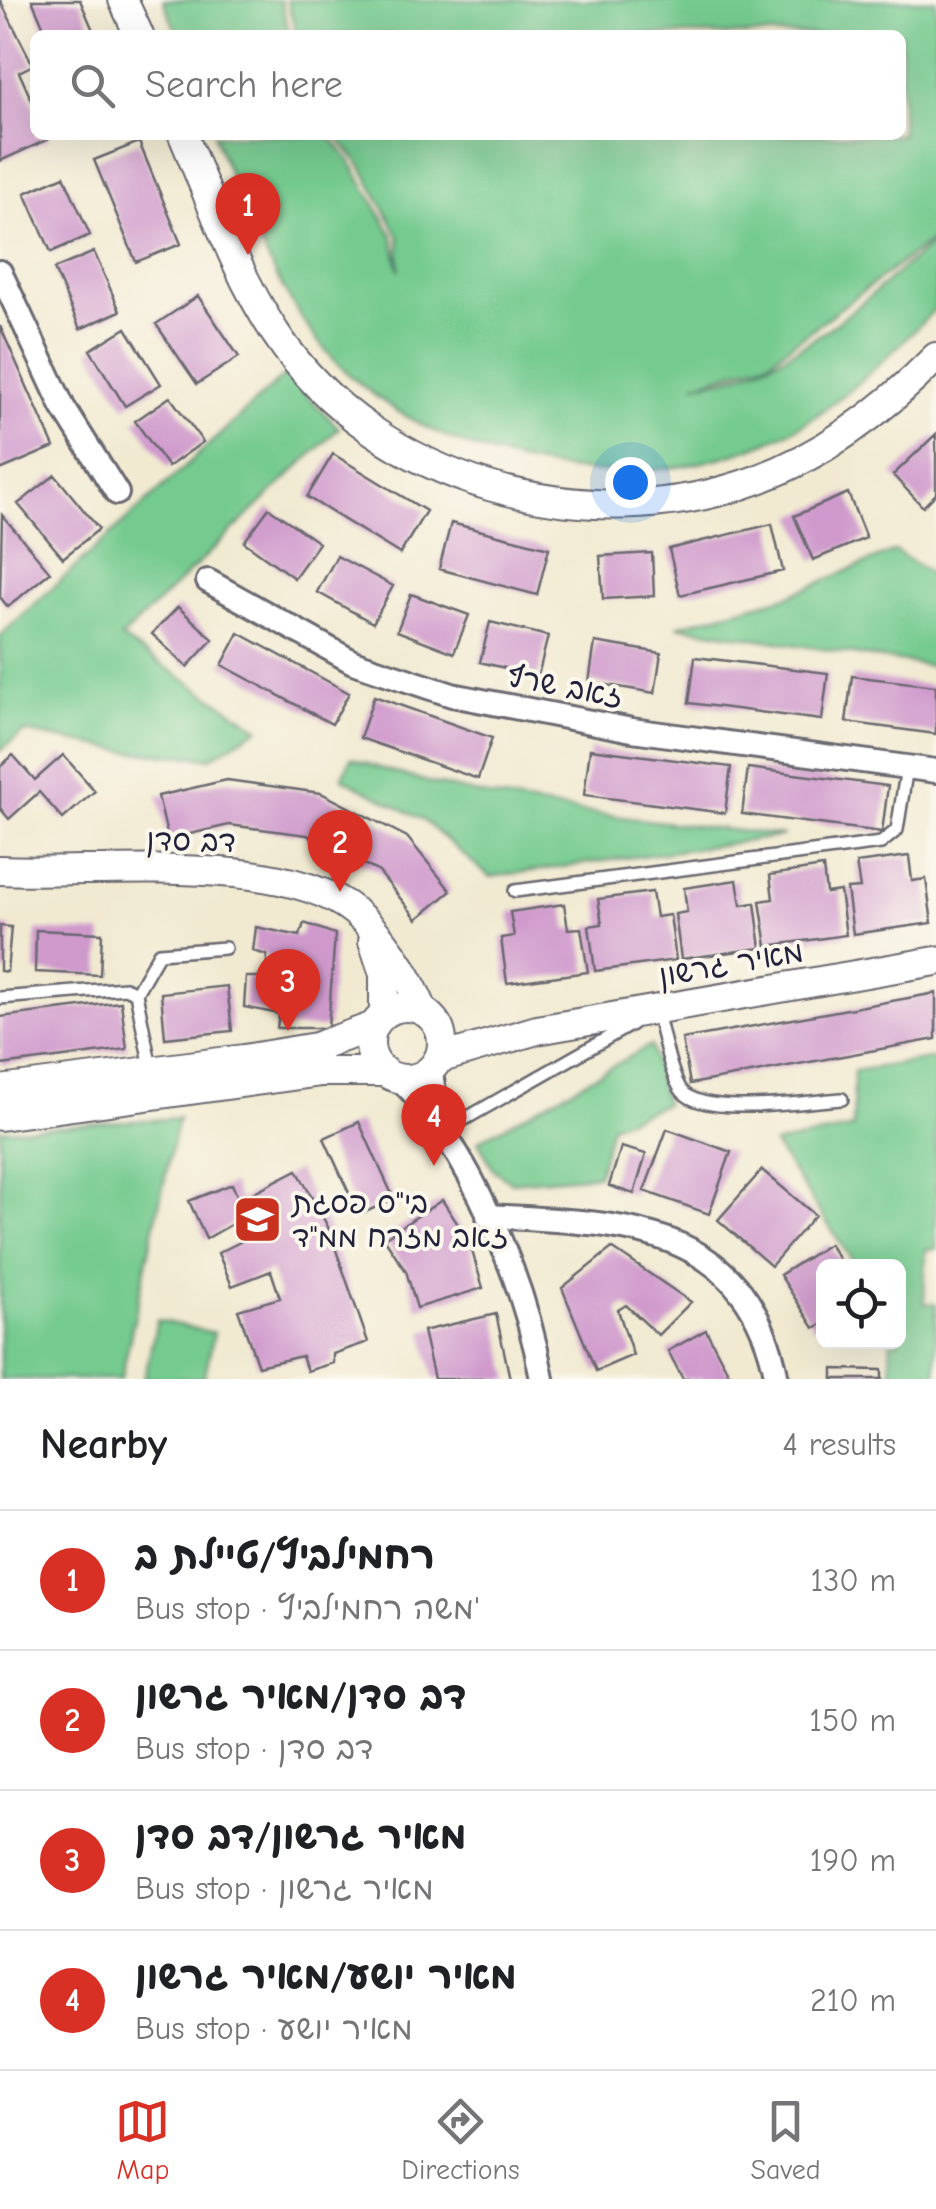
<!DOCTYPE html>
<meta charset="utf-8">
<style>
:root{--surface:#fff;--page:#f6f6f6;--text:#202124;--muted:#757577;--line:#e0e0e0;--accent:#d93025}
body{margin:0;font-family:"Comic Neue","Playpen Sans Hebrew",sans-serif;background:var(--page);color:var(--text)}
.controls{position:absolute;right:30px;bottom:30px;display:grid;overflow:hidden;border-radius:15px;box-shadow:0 10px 40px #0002}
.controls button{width:90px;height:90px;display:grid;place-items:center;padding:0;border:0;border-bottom:2px solid var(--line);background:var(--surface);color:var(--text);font:50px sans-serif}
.you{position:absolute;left:630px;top:482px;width:35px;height:35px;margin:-25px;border:8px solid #fff;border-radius:50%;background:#1a73e8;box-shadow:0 0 0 15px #1a73e833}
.badge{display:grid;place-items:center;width:65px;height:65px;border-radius:50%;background:var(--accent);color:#fff;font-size:32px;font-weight:700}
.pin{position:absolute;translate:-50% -82px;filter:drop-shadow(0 2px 5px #0008)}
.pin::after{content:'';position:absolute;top:52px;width:35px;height:30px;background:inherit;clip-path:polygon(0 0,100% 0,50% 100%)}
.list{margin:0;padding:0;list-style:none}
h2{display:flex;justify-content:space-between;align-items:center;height:130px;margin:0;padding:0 40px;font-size:42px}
h2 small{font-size:32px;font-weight:400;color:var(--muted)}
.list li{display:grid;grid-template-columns:65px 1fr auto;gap:30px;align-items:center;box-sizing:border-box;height:140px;padding:0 40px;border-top:2px solid var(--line)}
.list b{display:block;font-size:38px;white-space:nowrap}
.list p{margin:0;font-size:32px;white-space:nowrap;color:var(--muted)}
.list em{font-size:32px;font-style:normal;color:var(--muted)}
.icon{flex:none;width:55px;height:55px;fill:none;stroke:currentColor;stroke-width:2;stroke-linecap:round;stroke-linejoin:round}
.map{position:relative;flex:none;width:936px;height:1379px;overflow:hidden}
.search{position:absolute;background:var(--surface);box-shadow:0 10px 40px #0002;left:30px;right:30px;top:30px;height:110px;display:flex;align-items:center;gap:25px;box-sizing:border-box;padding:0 35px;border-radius:15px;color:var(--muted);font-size:38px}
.sheet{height:690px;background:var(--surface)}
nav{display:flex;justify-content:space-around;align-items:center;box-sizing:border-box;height:140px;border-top:2px solid var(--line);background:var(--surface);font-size:28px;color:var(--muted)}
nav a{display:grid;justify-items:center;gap:5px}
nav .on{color:var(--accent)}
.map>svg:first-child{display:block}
</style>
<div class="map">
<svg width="936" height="1379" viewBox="0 0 936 1379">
<rect width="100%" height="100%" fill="#fbf7ec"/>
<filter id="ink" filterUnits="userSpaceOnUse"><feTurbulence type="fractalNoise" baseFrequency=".01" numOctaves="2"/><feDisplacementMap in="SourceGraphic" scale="20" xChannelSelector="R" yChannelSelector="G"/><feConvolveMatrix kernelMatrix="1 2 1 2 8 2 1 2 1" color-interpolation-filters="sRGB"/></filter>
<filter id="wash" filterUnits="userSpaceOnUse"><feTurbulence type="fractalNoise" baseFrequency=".0048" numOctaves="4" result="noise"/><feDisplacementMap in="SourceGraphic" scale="40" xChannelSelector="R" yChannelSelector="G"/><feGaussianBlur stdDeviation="2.25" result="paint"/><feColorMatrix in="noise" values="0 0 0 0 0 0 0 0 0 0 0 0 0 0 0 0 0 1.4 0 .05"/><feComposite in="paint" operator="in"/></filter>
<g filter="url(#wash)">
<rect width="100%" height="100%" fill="#f1ead1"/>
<path fill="#74ca8f" stroke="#4b7665" stroke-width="2.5" d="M163,0H281L289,35H178Z
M287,0H936V237L769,361L694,384C797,372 859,303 936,240V308C901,345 837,407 792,430C649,504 456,478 340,366C287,315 240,204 214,135H329L350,161L393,236L399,271V237L362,167L335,135H901V35H297Z
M286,374L339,428L121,638L259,728L210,758L124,751L24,732L0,751V636Z
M895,551L936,577V667L677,626L788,596Z
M351,758C490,809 637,818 784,836L490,877L423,820L342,778Z
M651,1045L665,1104L611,1125L598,1175L511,1182L494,1170L478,1141Z
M936,1058V1249L926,1250L924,1303L936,1304V1379H892L890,1342H898V1266H856L774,1144L853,1128L854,1071Z
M178,1118L121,1379H0V1130Z
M157,1320L214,1333L204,1379H144Z"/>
<g id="blocks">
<path fill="#cf99cc" d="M0,0L33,65L19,72L35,108V135H47L49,139L0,161Z
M32,0H80L95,35H47Z
M139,142L181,244L136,262L94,160Z
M64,176L90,235L51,252L25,193Z
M94,252L120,311L80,329L54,269Z
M198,296L239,357L197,384L156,324Z
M0,326L54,447L0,470Z
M126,328L161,384L125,406L90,350Z
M170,397L203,442L168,467L135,421Z
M936,434V494L923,507L893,475Z
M333,454L426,511L400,554L307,497Z
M55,475L99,529L63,558L18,504Z
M848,493L866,538L813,560L794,516Z
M269,508L319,543L294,578L244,542Z
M2,515L50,572L8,607L0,597Z
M451,523L549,548L537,595L439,569Z
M772,524L783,571L680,595L669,549Z
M652,553L654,596L603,599L600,556Z
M337,556L393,586L373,623L317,592Z
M411,594L469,615L454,653L397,631Z
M178,607L213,639L187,667L152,634Z
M490,622L548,636L538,676L480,662Z
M239,633L349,693L332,724L222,665Z
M595,642L661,653L655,693L589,682Z
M695,657L828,673L822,720L689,703Z
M852,676L936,686V734L846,722Z
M374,696L492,738L478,779L360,738Z
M590,749L731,767L725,813L584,795Z
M13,755L35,780L63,755L95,791L63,819L39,792L9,819L0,808V767Z
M748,768L888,786L882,832L742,814Z
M227,780L321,793L407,837L451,891L417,919L379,872L307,835L229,825L168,839L158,796Z
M909,856L912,881L926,879L932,923L853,934L847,889L860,888L856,863Z
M823,867L826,893L840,891L846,935L767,946L760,901L773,899L770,875Z
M737,880L741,905L755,903L761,948L681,959L675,914L687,912L684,888Z
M652,892L656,917L670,915L676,960L595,971L589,926L602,924L598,899Z
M564,904L568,929L581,928L588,972L507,983L501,938L514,936L510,912Z
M304,923L335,934L328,1028H277L279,1014L244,1007L246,977H267V955L253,951L256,927L300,936Z
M0,926L11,927L7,972L0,971Z
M36,930L102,933L100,975L35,972Z
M227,986L232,1031L165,1038L161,993Z
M936,993V1039L690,1084L682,1039Z
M121,1002L127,1049L1,1065L0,1017Z
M359,1122L394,1199L359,1215L324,1138Z
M667,1129L731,1152L709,1214L644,1191Z
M621,1147L646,1154L634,1194L609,1186Z
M297,1170L328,1227L368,1342L333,1354V1363L307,1371L302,1356L258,1366L238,1310L280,1298L271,1271L232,1286L218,1253L248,1238L239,1220L206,1239L189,1201L232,1184L239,1200Z
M762,1170L815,1215L771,1266L718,1220Z
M442,1200L469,1241L483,1288L417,1308L406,1271L384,1238Z
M829,1244L843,1266H824V1323L814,1328L780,1275Z
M612,1248L691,1302L658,1335L626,1305L618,1310L633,1355L596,1371L562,1288Z
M496,1314L510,1379H434L423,1331Z
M706,1330L719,1355L732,1379H683L668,1351Z
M833,1369L882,1370V1379H833Z"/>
</g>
</g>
<g filter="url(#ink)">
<use href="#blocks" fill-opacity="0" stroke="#6a6870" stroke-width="2.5"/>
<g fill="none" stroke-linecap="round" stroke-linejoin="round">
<defs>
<path id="service" d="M515,891L881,843L897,830L907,767
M136,993L159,953L225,948
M0,998L125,988L136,993L151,1068
M656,1009C662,1028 670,1077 682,1091C703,1118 809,1101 842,1099
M442,1132L632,1024"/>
<path id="minor" d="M0,272L63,407L117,493
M208,581L353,662L452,695L632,730L936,771
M430,1069L439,1119
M400,1079C470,1148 525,1283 542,1379
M488,1216C617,1224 746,1219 777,1379"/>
<path id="tertiary" d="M123,0L139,35
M183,135C211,201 236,274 276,334C376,484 589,542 756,480C824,455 886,408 936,357
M0,870C94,875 282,851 355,912C387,939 408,975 424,1012
M373,941L384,974V1014
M370 1043a36 36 0 1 1 72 0a36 36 0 1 1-72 0Z
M438,1059L537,1030L936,961
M0,1090L244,1059L316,1047L374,1026
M0,1116L321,1072H384"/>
</defs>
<use href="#service" stroke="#6a6870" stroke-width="16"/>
<use href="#minor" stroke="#6a6870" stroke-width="28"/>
<use href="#tertiary" stroke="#6a6870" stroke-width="32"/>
<use href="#service" stroke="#fff" stroke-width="11"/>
<use href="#minor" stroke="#fff" stroke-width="22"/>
<use href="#tertiary" stroke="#fff" stroke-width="28"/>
</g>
</g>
<defs>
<symbol id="school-square" viewBox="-11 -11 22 22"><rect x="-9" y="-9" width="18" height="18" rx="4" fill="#c8321e" stroke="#fbf7ec"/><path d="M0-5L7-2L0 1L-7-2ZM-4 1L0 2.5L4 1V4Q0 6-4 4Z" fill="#fff"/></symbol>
</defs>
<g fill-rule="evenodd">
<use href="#school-square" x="230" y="1192" width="55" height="55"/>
</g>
<g text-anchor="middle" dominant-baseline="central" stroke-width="8" stroke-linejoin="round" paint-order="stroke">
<g font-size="30" fill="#22223b" stroke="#fbf7ec">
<text transform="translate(565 687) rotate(11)">זאב שרף</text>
<text transform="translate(191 841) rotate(1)">דב סדן</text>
<text transform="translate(731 964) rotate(-10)">מאיר גרשון</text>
</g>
<g font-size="30" fill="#22223b" stroke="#fbf7ec" text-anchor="start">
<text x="292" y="1203">בי"ס פסגת<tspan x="292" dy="34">זאב מזרח ממ"ד</tspan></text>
</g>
</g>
</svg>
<div class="controls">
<button><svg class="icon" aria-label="locate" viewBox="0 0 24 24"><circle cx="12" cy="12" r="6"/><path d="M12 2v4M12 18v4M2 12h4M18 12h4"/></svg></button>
</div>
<div class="you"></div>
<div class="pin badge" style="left:248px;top:255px">1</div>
<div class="pin badge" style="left:340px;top:892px">2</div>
<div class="pin badge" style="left:288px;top:1031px">3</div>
<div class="pin badge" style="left:434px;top:1166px">4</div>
<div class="search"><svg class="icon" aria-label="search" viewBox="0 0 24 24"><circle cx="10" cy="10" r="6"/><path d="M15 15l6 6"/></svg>Search here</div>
</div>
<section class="sheet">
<h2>Nearby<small>4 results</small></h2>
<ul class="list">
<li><span class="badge">1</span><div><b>רחמילביץ/טיילת ב</b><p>Bus stop · משה רחמילביץ'</p></div><em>130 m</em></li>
<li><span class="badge">2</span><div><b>דב סדן/מאיר גרשון</b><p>Bus stop · דב סדן</p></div><em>150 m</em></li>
<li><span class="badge">3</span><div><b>מאיר גרשון/דב סדן</b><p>Bus stop · מאיר גרשון</p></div><em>190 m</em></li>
<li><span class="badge">4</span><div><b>מאיר יושע/מאיר גרשון</b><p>Bus stop · מאיר יושע</p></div><em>210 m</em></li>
</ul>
</section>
<nav>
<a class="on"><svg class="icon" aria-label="map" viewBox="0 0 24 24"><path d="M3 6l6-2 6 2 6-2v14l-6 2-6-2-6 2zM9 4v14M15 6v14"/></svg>Map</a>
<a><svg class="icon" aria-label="directions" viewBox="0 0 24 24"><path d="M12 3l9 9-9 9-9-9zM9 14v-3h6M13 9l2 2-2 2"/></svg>Directions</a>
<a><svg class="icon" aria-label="saved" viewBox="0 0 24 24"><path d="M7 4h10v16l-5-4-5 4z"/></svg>Saved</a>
</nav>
